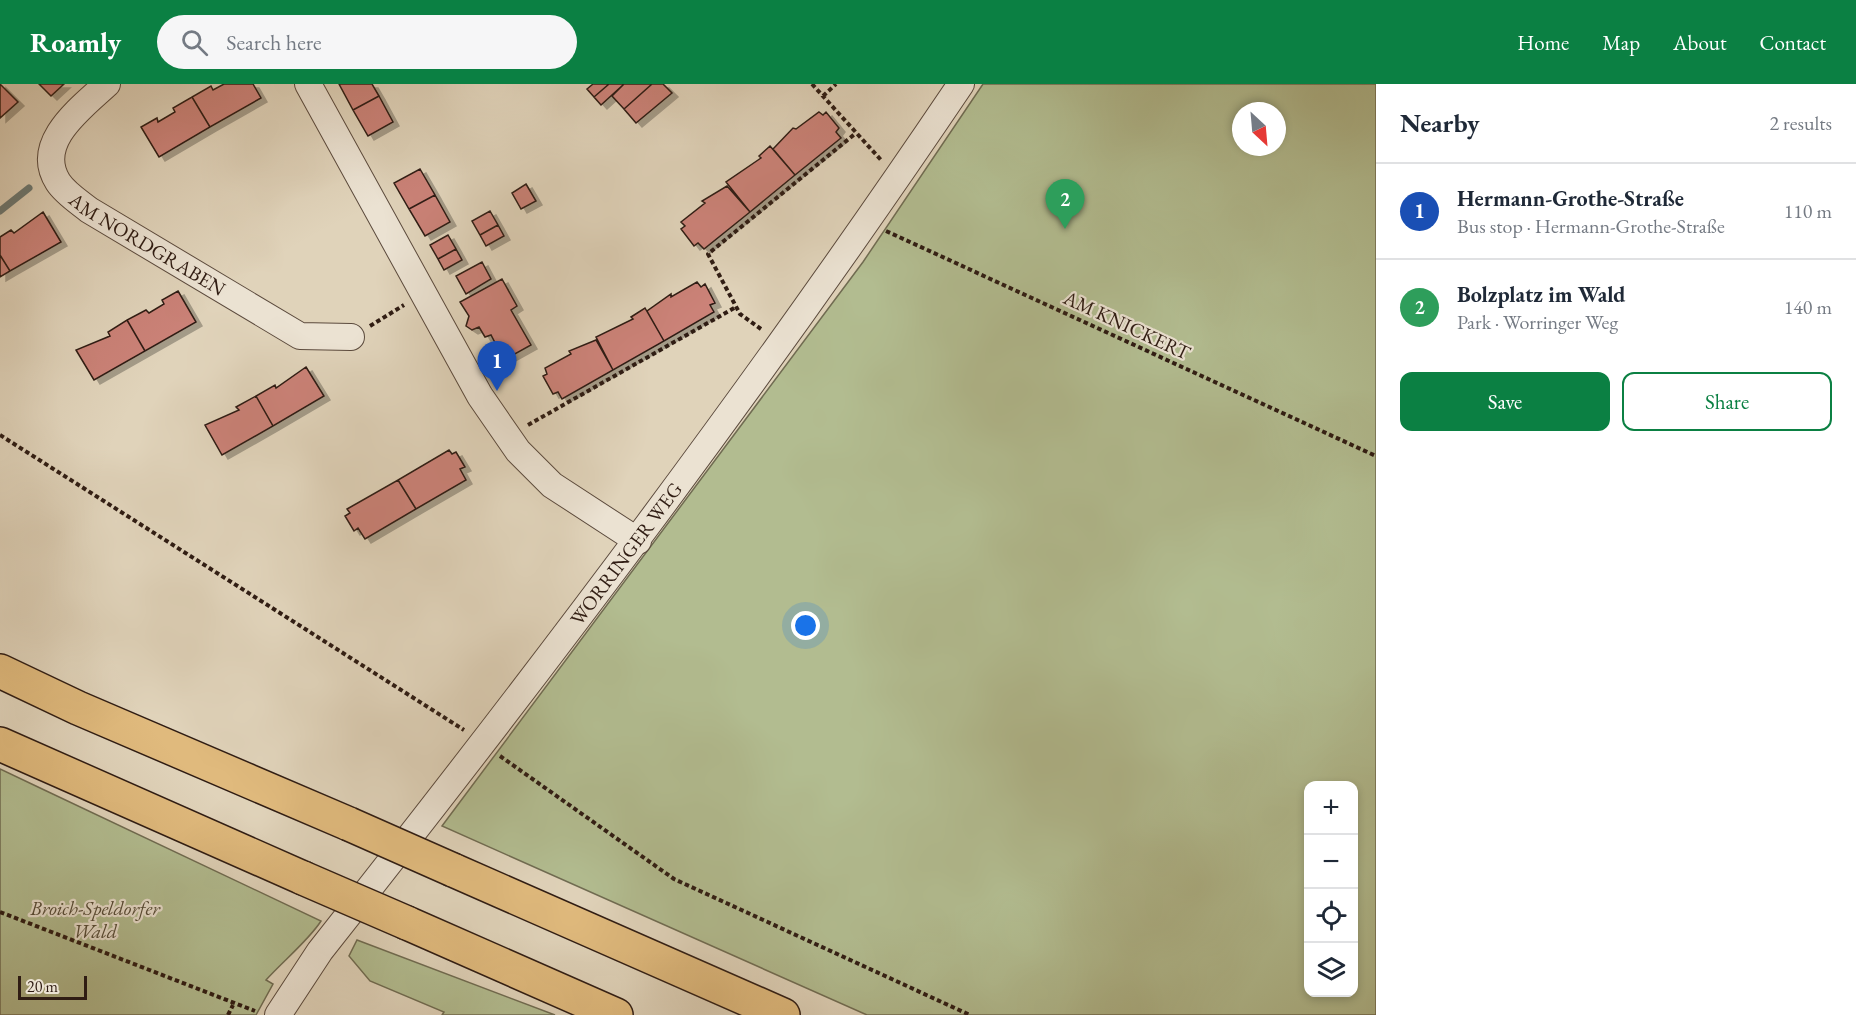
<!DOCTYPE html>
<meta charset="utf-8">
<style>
:root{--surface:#fff;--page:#f6f6f7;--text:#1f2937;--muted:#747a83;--line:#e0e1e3;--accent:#0b8043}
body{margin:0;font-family:"EB Garamond",serif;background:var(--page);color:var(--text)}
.controls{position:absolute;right:18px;bottom:18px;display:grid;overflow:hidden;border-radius:12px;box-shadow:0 3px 9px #0003}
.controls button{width:54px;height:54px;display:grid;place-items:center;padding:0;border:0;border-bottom:2px solid var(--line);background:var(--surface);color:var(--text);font:30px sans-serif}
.compass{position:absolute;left:1232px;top:18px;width:54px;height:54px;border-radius:50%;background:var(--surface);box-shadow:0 3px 9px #0003;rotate:154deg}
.scale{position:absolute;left:18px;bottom:15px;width:69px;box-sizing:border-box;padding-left:6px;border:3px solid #2f1c13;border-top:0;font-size:16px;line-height:21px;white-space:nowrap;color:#2f1c13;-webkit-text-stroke:4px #ebe2d2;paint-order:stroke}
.you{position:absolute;left:806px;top:542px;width:21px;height:21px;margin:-15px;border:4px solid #fff;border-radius:50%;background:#1a73e8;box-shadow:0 0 0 9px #1a73e833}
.badge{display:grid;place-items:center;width:39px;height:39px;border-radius:50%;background:var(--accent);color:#fff;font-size:20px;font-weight:700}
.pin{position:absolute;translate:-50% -50px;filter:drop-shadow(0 2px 3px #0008)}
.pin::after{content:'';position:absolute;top:32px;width:21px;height:18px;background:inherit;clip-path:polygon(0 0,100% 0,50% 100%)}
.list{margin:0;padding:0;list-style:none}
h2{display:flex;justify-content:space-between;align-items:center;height:78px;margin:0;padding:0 24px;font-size:26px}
h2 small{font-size:20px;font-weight:400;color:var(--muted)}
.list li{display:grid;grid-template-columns:39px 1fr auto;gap:18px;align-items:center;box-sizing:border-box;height:96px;padding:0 24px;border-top:2px solid var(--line)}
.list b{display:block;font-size:22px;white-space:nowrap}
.list p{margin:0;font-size:20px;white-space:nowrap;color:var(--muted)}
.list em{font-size:20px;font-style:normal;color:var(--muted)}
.actions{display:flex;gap:12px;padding:18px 24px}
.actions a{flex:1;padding:14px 0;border:2px solid var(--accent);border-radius:12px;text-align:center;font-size:21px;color:var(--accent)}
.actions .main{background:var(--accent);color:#fff}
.icon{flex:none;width:33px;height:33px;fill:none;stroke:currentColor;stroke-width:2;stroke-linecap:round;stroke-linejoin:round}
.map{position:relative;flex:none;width:1376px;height:931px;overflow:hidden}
header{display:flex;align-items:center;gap:36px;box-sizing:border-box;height:84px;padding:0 30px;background:var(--accent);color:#fff}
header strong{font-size:28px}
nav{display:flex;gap:33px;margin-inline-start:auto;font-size:21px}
.search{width:420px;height:54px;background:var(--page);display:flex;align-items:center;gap:15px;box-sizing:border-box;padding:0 21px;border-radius:33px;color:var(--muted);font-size:22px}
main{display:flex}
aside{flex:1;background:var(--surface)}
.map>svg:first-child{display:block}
</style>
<header>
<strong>Roamly</strong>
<div class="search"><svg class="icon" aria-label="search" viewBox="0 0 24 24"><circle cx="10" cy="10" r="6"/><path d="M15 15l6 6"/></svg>Search here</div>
<nav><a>Home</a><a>Map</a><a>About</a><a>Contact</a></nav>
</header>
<main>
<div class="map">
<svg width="1376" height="931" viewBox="0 0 1376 931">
<defs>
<filter id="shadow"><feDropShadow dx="6" dy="4" stdDeviation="0" flood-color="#0004"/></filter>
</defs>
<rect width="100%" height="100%" fill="#e0d3ba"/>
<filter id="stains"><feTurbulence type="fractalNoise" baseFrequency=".00333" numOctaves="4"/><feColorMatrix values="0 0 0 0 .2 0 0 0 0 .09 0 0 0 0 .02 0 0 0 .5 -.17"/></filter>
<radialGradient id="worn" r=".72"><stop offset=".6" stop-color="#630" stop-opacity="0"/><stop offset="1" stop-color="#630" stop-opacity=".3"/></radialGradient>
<path fill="#b2bc90" stroke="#706c52" stroke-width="1.5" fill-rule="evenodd" d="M983,0H1376V931H867L442,742L863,178ZM1241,27H1277V63H1241ZM1308,702H1354V908H1308Z
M0,685L38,703L321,837C309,856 282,878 266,896L273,900L256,931H0Z
M357,856L555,931H442L444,928L370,897L349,872Z"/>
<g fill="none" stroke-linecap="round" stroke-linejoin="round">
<path stroke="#6c7974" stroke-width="7" d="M0,127L29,104"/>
</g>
<path fill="#cb8278" stroke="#2f1c13" stroke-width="1.5" filter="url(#shadow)" d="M0,0L18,18L0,34Z
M39,0H64L51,12Z
M224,0H253L261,14L210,43L192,13L211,2L213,6Z
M339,0H372L379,12L353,26Z
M593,0H609L594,13L587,5Z
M609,0H624L601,21L594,13Z
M624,0H652L624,25L612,12Z
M652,0H663L672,9L636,39L624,25Z
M379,12L393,38L368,52L353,26Z
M192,13L210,43L159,73L141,43L157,34L158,38L175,28L173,24Z
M819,28L823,31L826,28L839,44L836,48L841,54L795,91L773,65L793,44L796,45Z
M770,62L795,91L750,128L726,98L761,74L759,72Z
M420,85L435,111L409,125L394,99Z
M526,100L536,117L521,125L512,109Z
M727,102L750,128L704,165L698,159L694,162L681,145L685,142L681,138L705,119L702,117Z
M435,111L450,138L425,152L409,125Z
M490,127L498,141L480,151L472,137Z
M43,128L61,158L10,187L0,171V153L11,146L14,149Z
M498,141L504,152L486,162L480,151Z
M448,151L456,165L438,175L430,161Z
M456,165L462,176L444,186L438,175Z
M0,171L10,187L0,193Z
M482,178L491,195L466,210L456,192Z
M502,195L517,222L511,226L531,261L504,276L491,251L485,253L479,243L472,246L466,242L469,232L460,218Z
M697,198L701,203L705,200L715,219L710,221L714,228L664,257L647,227L671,210V213Z
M178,207L196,238L145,267L127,236L146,226L149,229L164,220L162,216Z
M645,224L664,257L613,286L596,253L633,235L631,233Z
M127,236L145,267L94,296L76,266L110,252L108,248Z
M596,256L613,286L562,315L558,308L553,310L543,292L547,290L545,284L571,270L569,267Z
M306,283L324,312L273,342L256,312L275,301L276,304Z
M256,312L273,342L222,371L205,341L239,326L236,323Z
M449,366L452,370L456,368L465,383L460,385L466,396L416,425L398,396Z
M398,396L416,425L365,455L358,444L354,447L345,432L350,429L347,425Z"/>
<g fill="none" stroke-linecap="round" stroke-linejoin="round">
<defs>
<g id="minor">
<path id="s1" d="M107,0C81,24 33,59 58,98C65,109 79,118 89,126L300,252L351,253"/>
<path d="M308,0L480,312L518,367L552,401L638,457"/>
<path id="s2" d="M278,931L320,867C543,585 760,298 961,0"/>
</g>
<path id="highway" d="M0,587L78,624L349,740
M0,660L303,794
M453,786L783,931
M407,839L616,931"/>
</defs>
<use href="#minor" stroke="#5b4a3d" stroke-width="28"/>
<use href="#highway" stroke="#2f1c13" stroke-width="36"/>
<path stroke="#2f1c13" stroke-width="4" stroke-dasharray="4.5 3" stroke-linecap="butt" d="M812,0L881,76
M823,12L836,0
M886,147L1376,372
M370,242L404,221
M761,245L740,230L708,170L856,49
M528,341L736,223
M0,351L464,646
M500,672L674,795L970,931
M0,828L255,927
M228,931L233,921"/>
<use href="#minor" stroke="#ebe2d2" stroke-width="26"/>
<use href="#highway" stroke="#e0ba7d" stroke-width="33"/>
<defs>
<path id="highway-bridge" d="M349,740L453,786
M303,794L407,839"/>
</defs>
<use href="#highway-bridge" stroke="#2f1c13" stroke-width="36" stroke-linecap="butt"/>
<use href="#highway-bridge" stroke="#e0ba7d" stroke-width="33"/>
</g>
<g text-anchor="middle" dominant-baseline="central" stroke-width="4.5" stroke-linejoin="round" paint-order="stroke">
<g font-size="20" fill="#2f1c13" stroke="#ebe2d2">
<text stroke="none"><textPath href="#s1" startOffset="230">AM NORDGRABEN</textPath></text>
<text transform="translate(1127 241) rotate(25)">AM KNICKERT</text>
<text stroke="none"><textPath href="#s2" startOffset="578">WORRINGER WEG</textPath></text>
</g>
<g font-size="20" font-style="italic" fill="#564c38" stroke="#ebe2d2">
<text x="95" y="824">Broich-Speldorfer<tspan x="95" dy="23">Wald</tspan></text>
</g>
</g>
<rect width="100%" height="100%" filter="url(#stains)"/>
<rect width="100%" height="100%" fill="url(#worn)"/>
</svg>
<div class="controls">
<button>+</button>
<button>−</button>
<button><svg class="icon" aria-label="locate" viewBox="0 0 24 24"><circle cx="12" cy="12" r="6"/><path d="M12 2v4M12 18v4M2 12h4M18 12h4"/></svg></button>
<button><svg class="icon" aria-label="layers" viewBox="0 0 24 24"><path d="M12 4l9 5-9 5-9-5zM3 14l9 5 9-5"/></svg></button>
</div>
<svg class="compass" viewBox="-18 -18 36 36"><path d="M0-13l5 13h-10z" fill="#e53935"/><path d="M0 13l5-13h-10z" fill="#747a83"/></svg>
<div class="scale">20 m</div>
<div class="you"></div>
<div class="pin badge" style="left:497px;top:307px;background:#1a4fb4">1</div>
<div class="pin badge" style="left:1065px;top:145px;background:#2e9e5b">2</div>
</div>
<aside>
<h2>Nearby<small>2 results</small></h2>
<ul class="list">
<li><span class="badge" style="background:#1a4fb4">1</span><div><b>Hermann-Grothe-Straße</b><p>Bus stop · Hermann-Grothe-Straße</p></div><em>110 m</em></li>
<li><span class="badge" style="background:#2e9e5b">2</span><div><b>Bolzplatz im Wald</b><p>Park · Worringer Weg</p></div><em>140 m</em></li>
</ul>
<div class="actions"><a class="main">Save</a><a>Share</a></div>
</aside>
</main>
